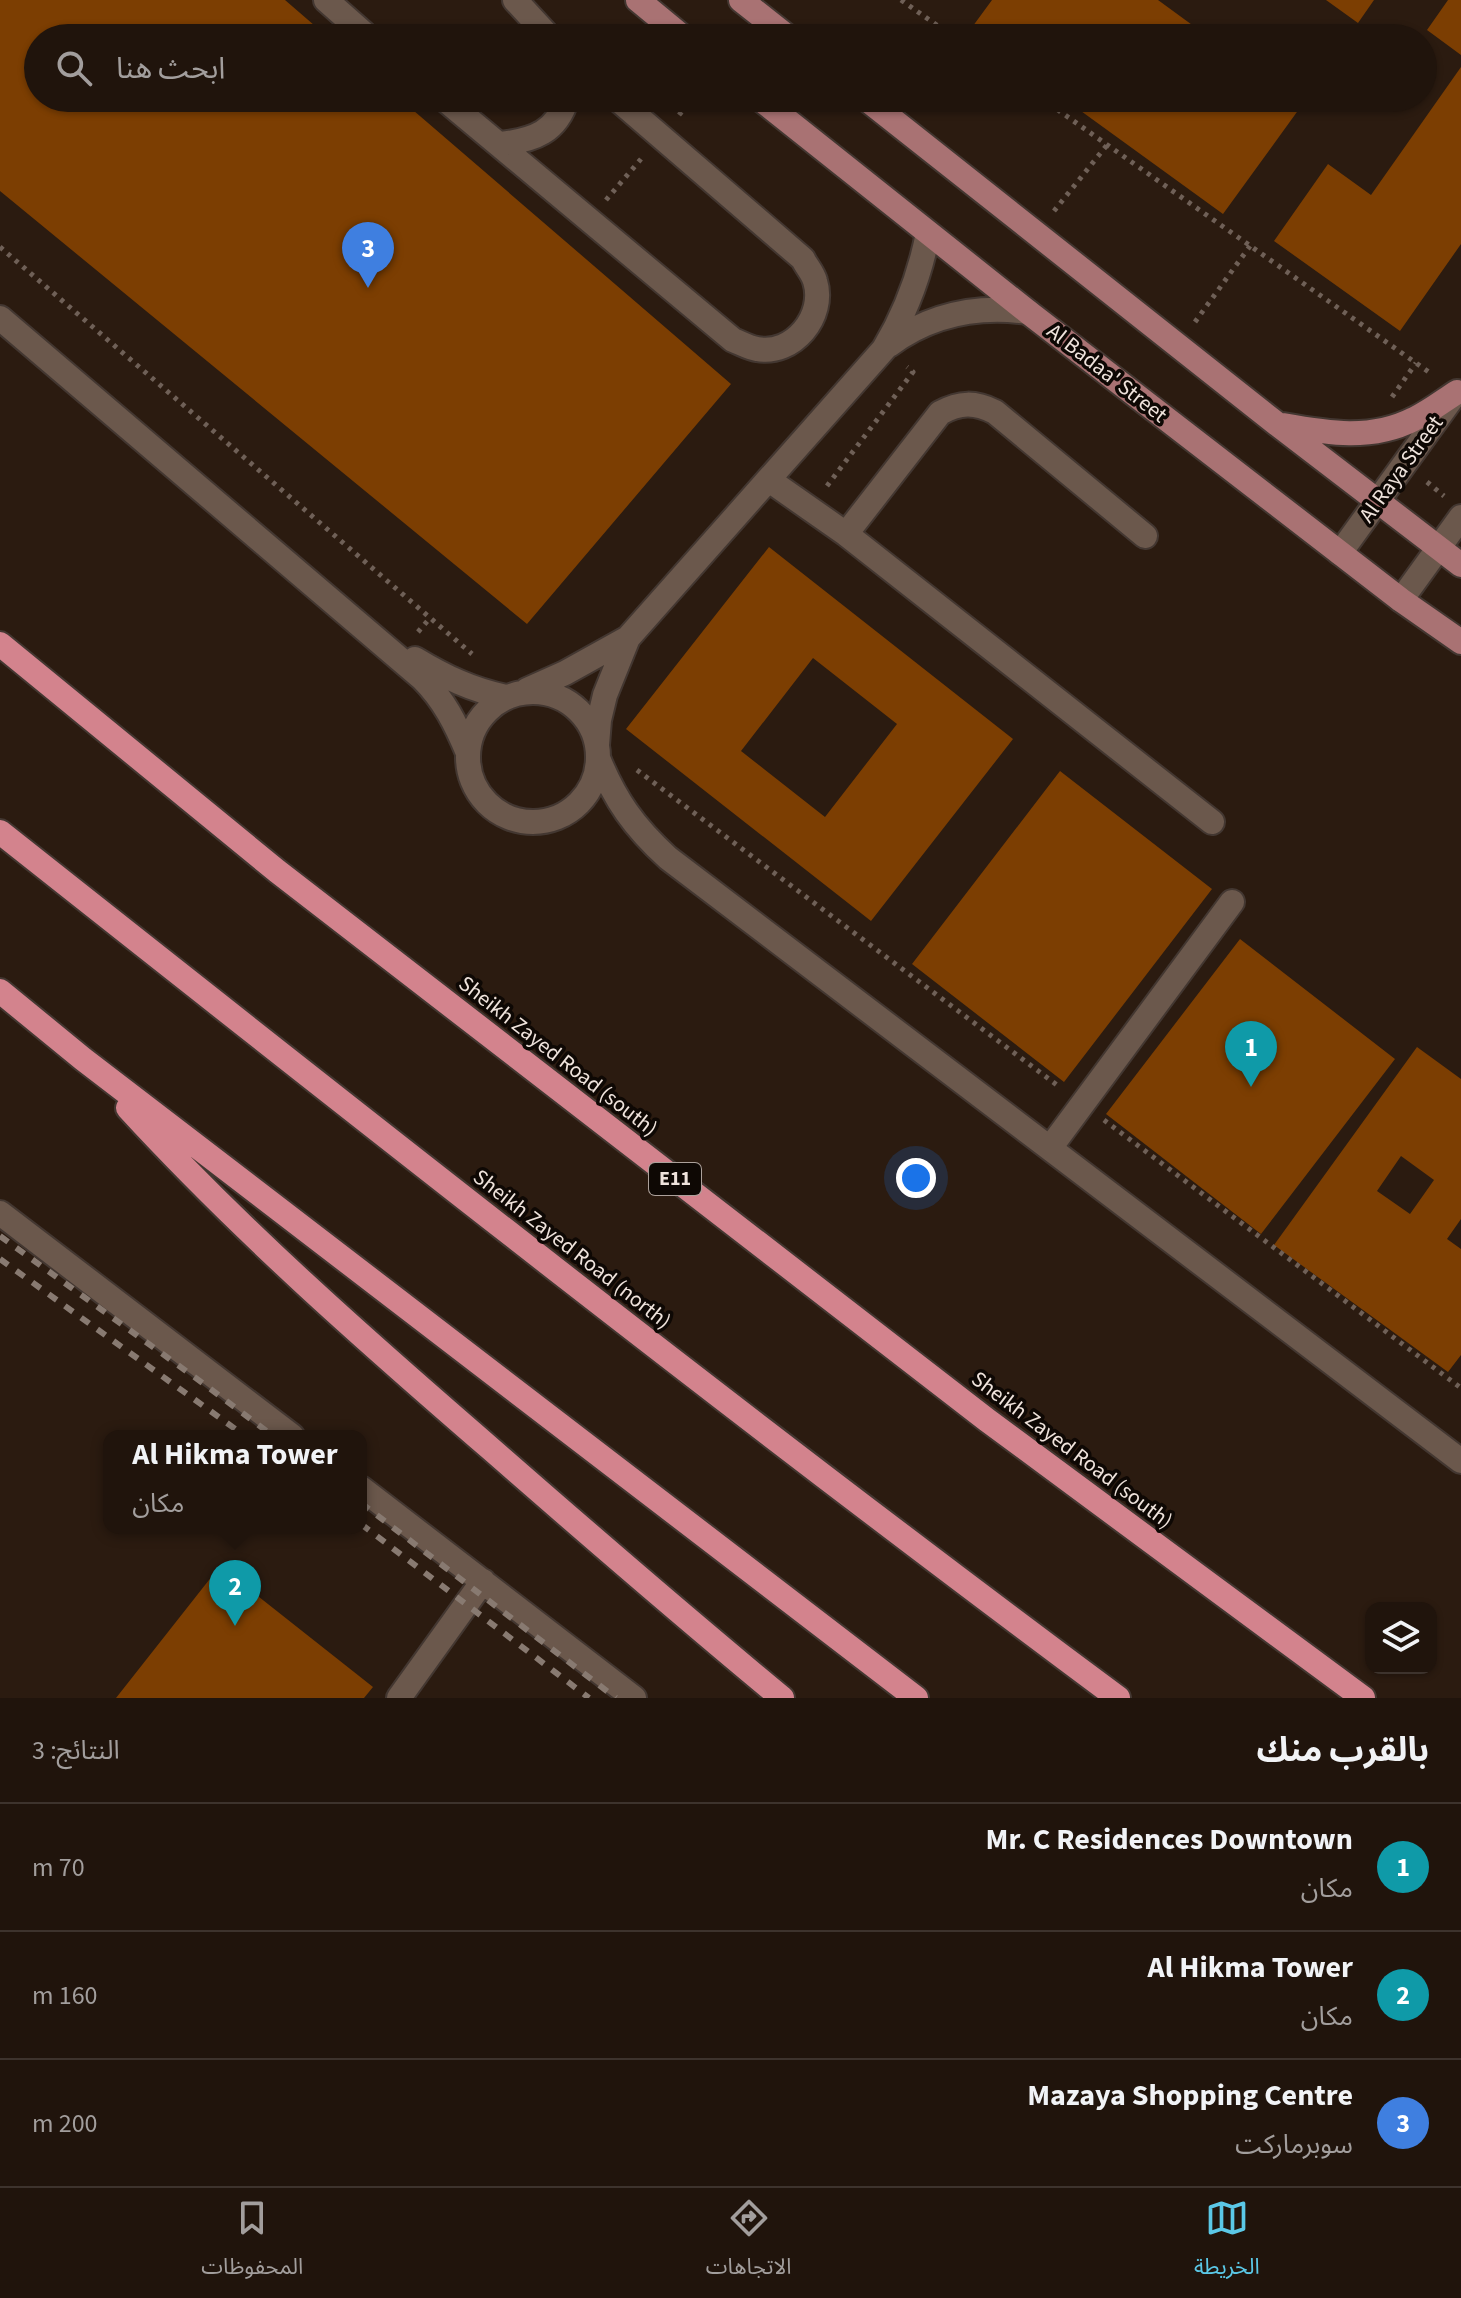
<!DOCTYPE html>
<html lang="ar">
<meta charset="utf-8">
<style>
:root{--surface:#20140c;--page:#281d15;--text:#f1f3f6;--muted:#a29e9d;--line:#3d332d;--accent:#5bc8e7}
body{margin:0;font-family:"Source Sans 3","Noto Sans Arabic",sans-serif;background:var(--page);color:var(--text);direction:rtl}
.controls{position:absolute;right:24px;bottom:24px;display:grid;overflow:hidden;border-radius:16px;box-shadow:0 2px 6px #0004}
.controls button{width:72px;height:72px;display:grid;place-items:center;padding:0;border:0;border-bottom:2px solid var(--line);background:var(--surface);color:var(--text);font:40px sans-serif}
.you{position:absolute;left:916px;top:1178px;width:28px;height:28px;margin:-20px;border:6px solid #fff;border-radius:50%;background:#1a73e8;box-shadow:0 0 0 12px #1a73e833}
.badge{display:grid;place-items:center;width:52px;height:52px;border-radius:50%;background:var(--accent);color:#fff;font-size:26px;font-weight:700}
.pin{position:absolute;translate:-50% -66px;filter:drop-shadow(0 2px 4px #0008)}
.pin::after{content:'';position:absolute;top:42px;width:28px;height:24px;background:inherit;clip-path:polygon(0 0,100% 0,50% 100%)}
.popup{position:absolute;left:103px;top:1430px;width:264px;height:104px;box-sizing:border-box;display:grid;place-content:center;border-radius:16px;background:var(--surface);filter:drop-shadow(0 2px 6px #0005);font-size:26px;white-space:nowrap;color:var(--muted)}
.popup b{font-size:30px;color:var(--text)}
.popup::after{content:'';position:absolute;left:50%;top:100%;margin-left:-16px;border:16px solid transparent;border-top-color:var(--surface)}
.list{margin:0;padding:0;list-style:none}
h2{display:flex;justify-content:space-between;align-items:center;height:104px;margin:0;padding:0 32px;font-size:34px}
h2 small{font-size:26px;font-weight:400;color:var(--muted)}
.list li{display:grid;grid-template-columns:52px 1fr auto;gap:24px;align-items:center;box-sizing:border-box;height:128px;padding:0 32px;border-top:2px solid var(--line)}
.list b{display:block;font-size:30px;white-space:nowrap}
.list p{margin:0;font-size:26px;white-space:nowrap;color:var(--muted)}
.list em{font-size:26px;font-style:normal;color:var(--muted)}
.icon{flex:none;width:44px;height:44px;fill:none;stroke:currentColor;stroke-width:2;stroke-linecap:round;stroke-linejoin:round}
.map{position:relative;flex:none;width:1461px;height:1698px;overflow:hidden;direction:ltr}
.search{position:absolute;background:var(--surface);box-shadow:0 2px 6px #0004;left:24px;right:24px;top:24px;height:88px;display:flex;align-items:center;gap:20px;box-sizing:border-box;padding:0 28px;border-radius:44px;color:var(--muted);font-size:30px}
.sheet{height:488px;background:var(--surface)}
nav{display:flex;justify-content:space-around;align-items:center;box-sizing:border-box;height:112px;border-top:2px solid var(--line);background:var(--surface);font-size:22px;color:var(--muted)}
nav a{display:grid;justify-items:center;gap:4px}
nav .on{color:var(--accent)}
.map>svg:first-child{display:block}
</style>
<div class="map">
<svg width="1461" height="1698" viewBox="0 0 1461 1698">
<rect width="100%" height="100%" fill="#2b1b10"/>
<path fill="#7c3e02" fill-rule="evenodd" d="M0,0H285L329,38H38V98H399L731,384L527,624L0,191Z
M992,0H1158L1210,38H981L970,30Z
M1326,0H1374L1358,23Z
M1448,0H1461V55L1427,30Z
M1461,67V244L1400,331L1274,241L1328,164L1371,195Z
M1063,98H1293L1302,105L1223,214Z
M769,547L1013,739L871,921L626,729ZM813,658L897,724L825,817L741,751Z
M1060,771L1212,889L1064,1082L912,964Z
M1240,939L1395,1059L1261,1234L1106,1114Z
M1417,1047L1461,1079V1219L1447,1239L1461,1249V1355L1448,1372L1274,1245ZM1401,1156L1434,1180L1410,1214L1377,1191Z
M220,1566L373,1687L364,1698H116Z"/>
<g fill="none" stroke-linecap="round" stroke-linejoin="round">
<defs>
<path id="minor" d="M326,0L369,38
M515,0L550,38
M443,98L733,340C741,343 749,348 757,349C793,356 826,316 815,281C813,273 806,266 803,259L616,98
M501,144C534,140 557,132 567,98
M0,318L422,678C444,700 456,724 468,753
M889,345C931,314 977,305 1028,312
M769,480L846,534L1212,822
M846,534L940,413C960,402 975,402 995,412L1145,536
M1340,553L1455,394
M1401,600L1461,517
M415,659C445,677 472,690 506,697
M527,690L565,673L628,638
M468 757a65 65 0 1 1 130 0a65 65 0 1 1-130 0Z
M597,745L599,720L605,695L628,638L884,349C906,312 920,275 928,233
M598,758C615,800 634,827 668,858L1461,1461
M1050,1148L1232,902
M0,1213L292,1436
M361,1488L634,1698
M399,1698L483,1581"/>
<path id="major" d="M638,0L684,38
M741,0L789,38
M759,98L1028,312L1401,600L1461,642
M865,98L1277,424L1461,565
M1282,425C1327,433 1371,441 1414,419C1429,412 1443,401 1457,392"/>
<path id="highway" d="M0,644L277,871L987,1420L1363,1698
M0,832C370,1125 740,1417 1118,1698
M0,991L83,1059L916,1698
M128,1108C240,1230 365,1340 491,1449C587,1533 683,1616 782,1698"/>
</defs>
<use href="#minor" stroke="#433731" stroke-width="28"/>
<use href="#major" stroke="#433731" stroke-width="28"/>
<use href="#highway" stroke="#433731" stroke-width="28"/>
<path stroke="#6f6057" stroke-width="5" stroke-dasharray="4 6" stroke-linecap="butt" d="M901,0L955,38
M1041,98L1433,375
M679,115L693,98
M606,200L641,159
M1054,211L1107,145
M0,247L472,654
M1195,322L1250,246
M1392,397L1416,363
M1427,482L1444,496
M827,486L913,372L907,367
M418,632L430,618
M637,770L1061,1088
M1104,1120L1461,1388"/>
<use href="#minor" stroke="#6b584c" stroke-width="24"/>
<use href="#major" stroke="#a97273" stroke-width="24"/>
<use href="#highway" stroke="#d3838d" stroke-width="24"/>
<path stroke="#887a71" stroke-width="6" stroke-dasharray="10 10" stroke-linecap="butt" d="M0,1236L204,1384L273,1436
M0,1259L245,1436
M361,1503L616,1698
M361,1524L589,1698"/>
</g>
<g text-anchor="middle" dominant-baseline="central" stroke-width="7" stroke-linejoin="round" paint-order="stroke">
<rect fill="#0e0804" stroke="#aca19b" stroke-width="2" x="649" y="1163" width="52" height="32" rx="6"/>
<g font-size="20" font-weight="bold" fill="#efe3dc">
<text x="675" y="1179">E11</text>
</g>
<g font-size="22" fill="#efe3dc" stroke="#0e0804">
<text transform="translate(1107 373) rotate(38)">Al Badaa' Street</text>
<text transform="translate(1401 469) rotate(-54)">Al Raya Street</text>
<text transform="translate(558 1056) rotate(38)">Sheikh Zayed Road (south)</text>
<text transform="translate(572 1249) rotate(38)">Sheikh Zayed Road (north)</text>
<text transform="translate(1072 1450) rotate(37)">Sheikh Zayed Road (south)</text>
</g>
</g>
</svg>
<div class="controls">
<button><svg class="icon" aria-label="layers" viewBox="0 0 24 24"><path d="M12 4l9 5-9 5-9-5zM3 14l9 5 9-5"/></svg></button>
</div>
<div class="you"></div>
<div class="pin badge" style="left:1251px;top:1087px;background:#0f9aa8">1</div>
<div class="pin badge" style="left:235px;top:1626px;background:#0f9aa8">2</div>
<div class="popup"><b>Al Hikma Tower</b>مكان</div>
<div class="pin badge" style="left:368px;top:288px;background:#3f7fe0">3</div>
<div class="search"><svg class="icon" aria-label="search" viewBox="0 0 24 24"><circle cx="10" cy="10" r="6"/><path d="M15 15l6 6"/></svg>ابحث هنا</div>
</div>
<section class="sheet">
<h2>بالقرب منك<small>النتائج: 3</small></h2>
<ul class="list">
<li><span class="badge" style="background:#0f9aa8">1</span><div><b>Mr. C Residences Downtown</b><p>مكان</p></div><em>70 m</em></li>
<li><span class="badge" style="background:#0f9aa8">2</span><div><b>Al Hikma Tower</b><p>مكان</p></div><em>160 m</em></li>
<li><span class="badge" style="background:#3f7fe0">3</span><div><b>Mazaya Shopping Centre</b><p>سوبرماركت</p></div><em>200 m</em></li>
</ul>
</section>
<nav>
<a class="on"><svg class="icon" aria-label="map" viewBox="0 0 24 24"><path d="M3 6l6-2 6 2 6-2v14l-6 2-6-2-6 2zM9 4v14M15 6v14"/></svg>الخريطة</a>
<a><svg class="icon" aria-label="directions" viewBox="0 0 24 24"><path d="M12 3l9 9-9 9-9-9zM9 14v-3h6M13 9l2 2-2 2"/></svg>الاتجاهات</a>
<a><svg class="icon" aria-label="saved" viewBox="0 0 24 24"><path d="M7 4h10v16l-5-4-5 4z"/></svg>المحفوظات</a>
</nav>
